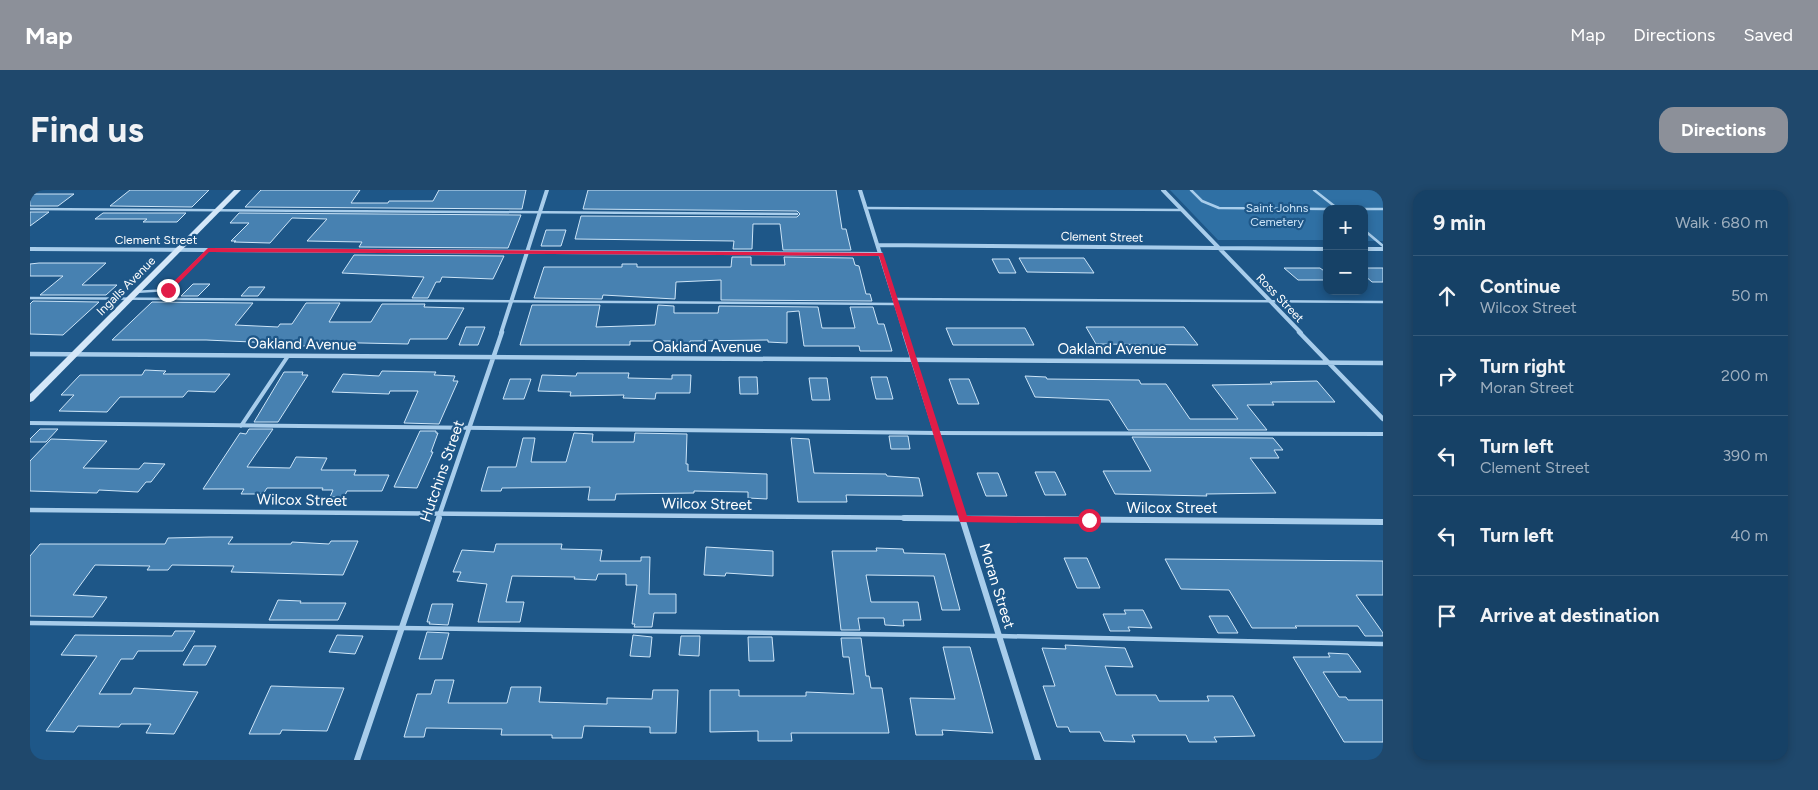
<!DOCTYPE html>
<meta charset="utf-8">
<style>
:root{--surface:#164166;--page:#1f486c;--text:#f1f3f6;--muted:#9eafbf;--line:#355a7a;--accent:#8c9099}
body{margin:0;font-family:Figtree,sans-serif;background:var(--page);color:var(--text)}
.controls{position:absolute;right:15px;top:15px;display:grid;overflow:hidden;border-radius:10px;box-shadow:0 2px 8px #0003}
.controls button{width:45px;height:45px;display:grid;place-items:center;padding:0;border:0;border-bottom:1px solid var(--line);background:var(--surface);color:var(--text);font:25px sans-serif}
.stop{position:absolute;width:15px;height:15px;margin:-11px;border:4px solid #e11d48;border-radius:50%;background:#fff}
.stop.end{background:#e11d48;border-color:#fff;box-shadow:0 1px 5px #0008}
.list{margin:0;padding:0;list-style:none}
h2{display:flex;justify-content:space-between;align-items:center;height:65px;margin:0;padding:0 20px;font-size:21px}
h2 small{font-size:16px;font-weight:400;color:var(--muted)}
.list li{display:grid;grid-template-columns:32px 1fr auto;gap:15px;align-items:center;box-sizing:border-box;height:80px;padding:0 20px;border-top:1px solid var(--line)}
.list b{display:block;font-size:19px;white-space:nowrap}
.list p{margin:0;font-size:16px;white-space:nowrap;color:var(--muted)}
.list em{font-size:16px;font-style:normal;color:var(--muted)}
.icon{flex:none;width:28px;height:28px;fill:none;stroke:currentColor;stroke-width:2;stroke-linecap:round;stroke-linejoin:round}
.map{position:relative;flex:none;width:1353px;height:570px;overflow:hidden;border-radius:15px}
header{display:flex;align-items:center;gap:30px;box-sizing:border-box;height:70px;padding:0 25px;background:var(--accent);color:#fff}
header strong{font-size:24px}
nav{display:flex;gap:28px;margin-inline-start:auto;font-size:18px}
.intro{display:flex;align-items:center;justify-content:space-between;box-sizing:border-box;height:120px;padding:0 30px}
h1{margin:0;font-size:35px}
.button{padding:12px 22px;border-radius:15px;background:var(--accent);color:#fff;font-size:18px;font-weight:700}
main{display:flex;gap:30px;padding:0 30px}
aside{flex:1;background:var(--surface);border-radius:15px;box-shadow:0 2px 8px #0003}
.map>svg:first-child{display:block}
</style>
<header>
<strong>Map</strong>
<nav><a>Map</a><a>Directions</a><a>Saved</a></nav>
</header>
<div class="intro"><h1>Find us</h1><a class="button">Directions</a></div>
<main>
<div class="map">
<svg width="1353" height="570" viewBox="0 0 1353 570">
<rect width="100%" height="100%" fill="#1e5788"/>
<path fill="#2f70a4" d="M1140,0H1353V51H1334V19H1297V50H1188Z"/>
<path fill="#4781b1" stroke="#cde5f8" d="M100,0H179L162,17L80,16Z
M231,0H330L321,13H358L359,11H403L409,0H496L492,19L215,17Z
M558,0H806L812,39H816L821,60H753L750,34H723L722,59H703L704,51L545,49L551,26L767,27L770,24L767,21L553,19Z
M0,4H44L28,16H0Z
M0,22H19L0,36Z
M73,23H156L147,32H113L117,29H65Z
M209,23L491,25L478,58L329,57L332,52L277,51L297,29L262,28L240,53L204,52L206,51H201L219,33H200Z
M516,40H536L531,56H511Z
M324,65L474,66L463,89L412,87L410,92H406L398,108H382L394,87L312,83Z
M702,67H721V75H755L754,67L823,68L825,75L829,76L836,104H840L842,111L691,110V90L646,92L645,109L573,105L572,109L504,108L514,77H592V74H607V77H701Z
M989,68H1054L1064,83L997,82Z
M962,69H979L986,83H969Z
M9,73H76L52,95H87L76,105H10L33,86H0V74Z
M1254,78H1290L1297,83V90H1268Z
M1334,78H1353V92H1342L1334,85Z
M163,94H180L168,106H151Z
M219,97H235L228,106H211Z
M3,111L69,112L33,145L0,144V114Z
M122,112L223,113L205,135L248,137L250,134H262L276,113H310L299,132H341L352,114H395L394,117L434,118L417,149H380L378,154L285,152L282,156H266L267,154L176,150H82Z
M502,115H570L566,137L625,135L628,115L644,116V123H688L689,116L788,117L792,138H825L820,117H843L848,134H854L862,161H830L829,156H774L769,121L757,122V153L738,152V150L660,151V154H643V151H600V155H490Z
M436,137H455L448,155H429Z
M1056,137H1154L1168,155L1066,154Z
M916,138H995L1004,155H923Z
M115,180L136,181L133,184H200L185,202L158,201L153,207H90L77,222L29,221L44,205H31L50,185H112Z
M352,181L406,182L404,185L425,186L423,191H428L409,234L374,233L388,201H360L359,204L302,202L313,184L349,186Z
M254,182H273L272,185H278L248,232H224Z
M547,183H599L598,188L642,189V185H661L660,203H626L625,209L593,208L594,205L540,206L541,202L508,201L512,185L546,186Z
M995,186L1016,187L1017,189L1109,190L1111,194H1136L1160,229H1208L1182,195L1242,194L1240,192L1287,191L1305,212H1242L1244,215H1217L1237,240H1098L1079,210L1005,207Z
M709,187H727L728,204H710Z
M841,187H857L863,209H846Z
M779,188H797L800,210H782Z
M480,189H501L494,209H473Z
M919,189H939L949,214H928Z
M10,239H28L16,252H0V249Z
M219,239H243L217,277L260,278L266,267L297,268L291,280H326L324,285H359L352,301H317L314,307H300L303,300H292L293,298H237L233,304H211L214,299H173L210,243L216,244Z
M390,241H406V243H408L401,262H403L387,298L364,297Z
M544,243L563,244L562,252H604L605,243L657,244L656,274H658V281L737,284V309L718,308V302L664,301V303L586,304L585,310H558L560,297L472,298L471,301H451L458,277H486L493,248H505L501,272H536Z
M859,246H878L880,259H861Z
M1102,247L1243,248L1253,260H1244L1249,268H1220L1246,303L1176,304L1177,306L1085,304L1073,281H1121Z
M761,248L779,249L784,283L856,284L857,286L889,288L893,306L816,305L817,312H768Z
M21,249L77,251L53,278L109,279L114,273L135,274L121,292H116L108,302L69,300L67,303L0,301V271Z
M1005,282H1025L1036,305H1015Z
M947,283H968L977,306H956Z
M180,347H203L198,354H261L262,352L299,354L301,351H328L313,385L201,382L204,376L142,375L138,380H117L120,376L65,375L43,405L77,407L63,427L0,426V366L10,354H135L138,348Z
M466,354H532L531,359L572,360L570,371H611V367H620L619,404H646V423H624L622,437H604L605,434H602L607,395H596V384H568L566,390L544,389L545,387L482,386L476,412H494L490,432H448L457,394L427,391L431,382H423L432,360L464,362Z
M676,357L743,361V386L696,383L695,386L674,385Z
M846,358L873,359L874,363L915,364L930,420H912L904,386L836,385L841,412H888L891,430H873L874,436L855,435L854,428H828L830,440H811L802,361H847Z
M1034,368H1057L1070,398H1047Z
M1135,369L1353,371V405H1326L1353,443V446H1335L1328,436H1265L1267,438H1222L1199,400L1151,399Z
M248,410L271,411L270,413H316L308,430H239Z
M402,414H423L418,435L399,434L400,432H397Z
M1094,420H1113L1122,438L1098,437L1100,441H1080L1073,424H1096Z
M1179,426H1198L1208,443H1188Z
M145,441H165L153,461H108L103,469H91L69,504H101L104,498L168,502L144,544L116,543L121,534H91L89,537L48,536L44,542L16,541L67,466L31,465L45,445L142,446Z
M397,442L419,443L412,469H389Z
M307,445L333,446L325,464L299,462Z
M603,445L622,447L620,467L600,466Z
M651,446H670L669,466L649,465Z
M718,447H742L744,471H719Z
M811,448H831L836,486H839L841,498H852L859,543H761L762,551H728V541L680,542V500H709V506H776V502L824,504L819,467H813Z
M1035,455L1095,458L1103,477L1075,476L1086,505H1126L1129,511H1179L1177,506H1203L1225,546L1184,547L1187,552H1159L1156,545H1102L1105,552L1074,551L1070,542H1040L1038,537H1027L1013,496H1025L1012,458L1036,459Z
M164,456H186L176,475H153Z
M913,457H940L963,543L912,540L913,545H886L880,508L925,509Z
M1298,463L1318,464L1331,482H1293L1309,507H1316L1318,510H1353V552H1314L1263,467H1300Z
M405,490H424L418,513H477L481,497H511L509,512L577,514V508L622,509L623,500H648L646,543H620V537L554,536L552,548H522V545H471L472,539L396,538L394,547H374L387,504H401Z
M241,496L271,497L314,498L297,541L252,540L250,544H219Z"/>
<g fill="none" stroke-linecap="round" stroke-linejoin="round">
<path stroke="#a8cdeb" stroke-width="2.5" d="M1161,0L1172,11L1189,18L1297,19
M1284,0L1308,19
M835,18L1152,20
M0,19L767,24
M1334,19H1353
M1334,40L1353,56
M105,102L138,100L178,60
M0,108L866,114
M865,109L1353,112"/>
<path stroke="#a8cdeb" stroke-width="4" d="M0,233L907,243L1353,244
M211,236L258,166"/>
<path stroke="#a8cdeb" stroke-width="4.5" d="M0,433L970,446L1353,454"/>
<path stroke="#a8cdeb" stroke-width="4" d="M830,0L875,143
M1133,0L1271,143
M848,55L1297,59
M0,59L851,64
M1334,59H1353
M471,143L517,0"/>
<path stroke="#a8cdeb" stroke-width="4.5" d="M874,142L933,329
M1269,142L1353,229
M0,164L1353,173
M0,320L1015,329
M408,329L472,142"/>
<path stroke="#a8cdeb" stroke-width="6" d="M874,328L1353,332
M932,328L1008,570
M327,570L409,328"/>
<path fill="#d4e7f8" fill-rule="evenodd" d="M204,0H211L3,211L0,212V204Z"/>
</g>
<path fill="#e11d48" d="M178,58L853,63L937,326L1059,327L1063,330L1059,334L930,332L849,66L179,62L141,101H136V99Z"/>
<g text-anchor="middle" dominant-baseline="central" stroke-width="4.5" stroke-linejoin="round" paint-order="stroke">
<g font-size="12" fill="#cde5f8" stroke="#1e5788">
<text x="1247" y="18">Saint Johns<tspan x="1247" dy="14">Cemetery</tspan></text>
</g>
<g font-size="12" fill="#fff" stroke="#1e5788">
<text transform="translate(1072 47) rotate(1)">Clement Street</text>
<text x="126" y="50">Clement Street</text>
<text transform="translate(96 96) rotate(-45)">Ingalls Avenue</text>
<text transform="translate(1250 108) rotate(46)">Ross Street</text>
</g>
<g font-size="15" fill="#fff" stroke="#1e5788">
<text transform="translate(272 154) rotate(1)">Oakland Avenue</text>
<text x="677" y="157">Oakland Avenue</text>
<text x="1082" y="159">Oakland Avenue</text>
<text transform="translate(412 281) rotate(-71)">Hutchins Street</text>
<text transform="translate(272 310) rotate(1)">Wilcox Street</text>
<text transform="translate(677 314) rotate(1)">Wilcox Street</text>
<text x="1142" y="318">Wilcox Street</text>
<text transform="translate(967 396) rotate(73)">Moran Street</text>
</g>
</g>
</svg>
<div class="controls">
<button>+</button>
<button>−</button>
</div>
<div class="stop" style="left:1059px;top:330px"></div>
<div class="stop end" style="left:138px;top:100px"></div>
</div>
<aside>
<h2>9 min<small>Walk · 680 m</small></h2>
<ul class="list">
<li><svg class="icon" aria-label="ahead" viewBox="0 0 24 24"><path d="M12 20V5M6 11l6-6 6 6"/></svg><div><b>Continue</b><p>Wilcox Street</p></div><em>50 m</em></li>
<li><svg class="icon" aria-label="right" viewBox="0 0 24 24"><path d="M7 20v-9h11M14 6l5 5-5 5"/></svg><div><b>Turn right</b><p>Moran Street</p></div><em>200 m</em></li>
<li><svg class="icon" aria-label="left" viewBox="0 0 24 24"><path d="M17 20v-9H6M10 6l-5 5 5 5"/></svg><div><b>Turn left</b><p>Clement Street</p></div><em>390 m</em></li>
<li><svg class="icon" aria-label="left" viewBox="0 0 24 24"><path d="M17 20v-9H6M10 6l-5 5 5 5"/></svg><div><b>Turn left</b></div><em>40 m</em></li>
<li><svg class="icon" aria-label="arrive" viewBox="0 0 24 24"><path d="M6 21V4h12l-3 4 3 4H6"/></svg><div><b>Arrive at destination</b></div></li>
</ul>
</aside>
</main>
